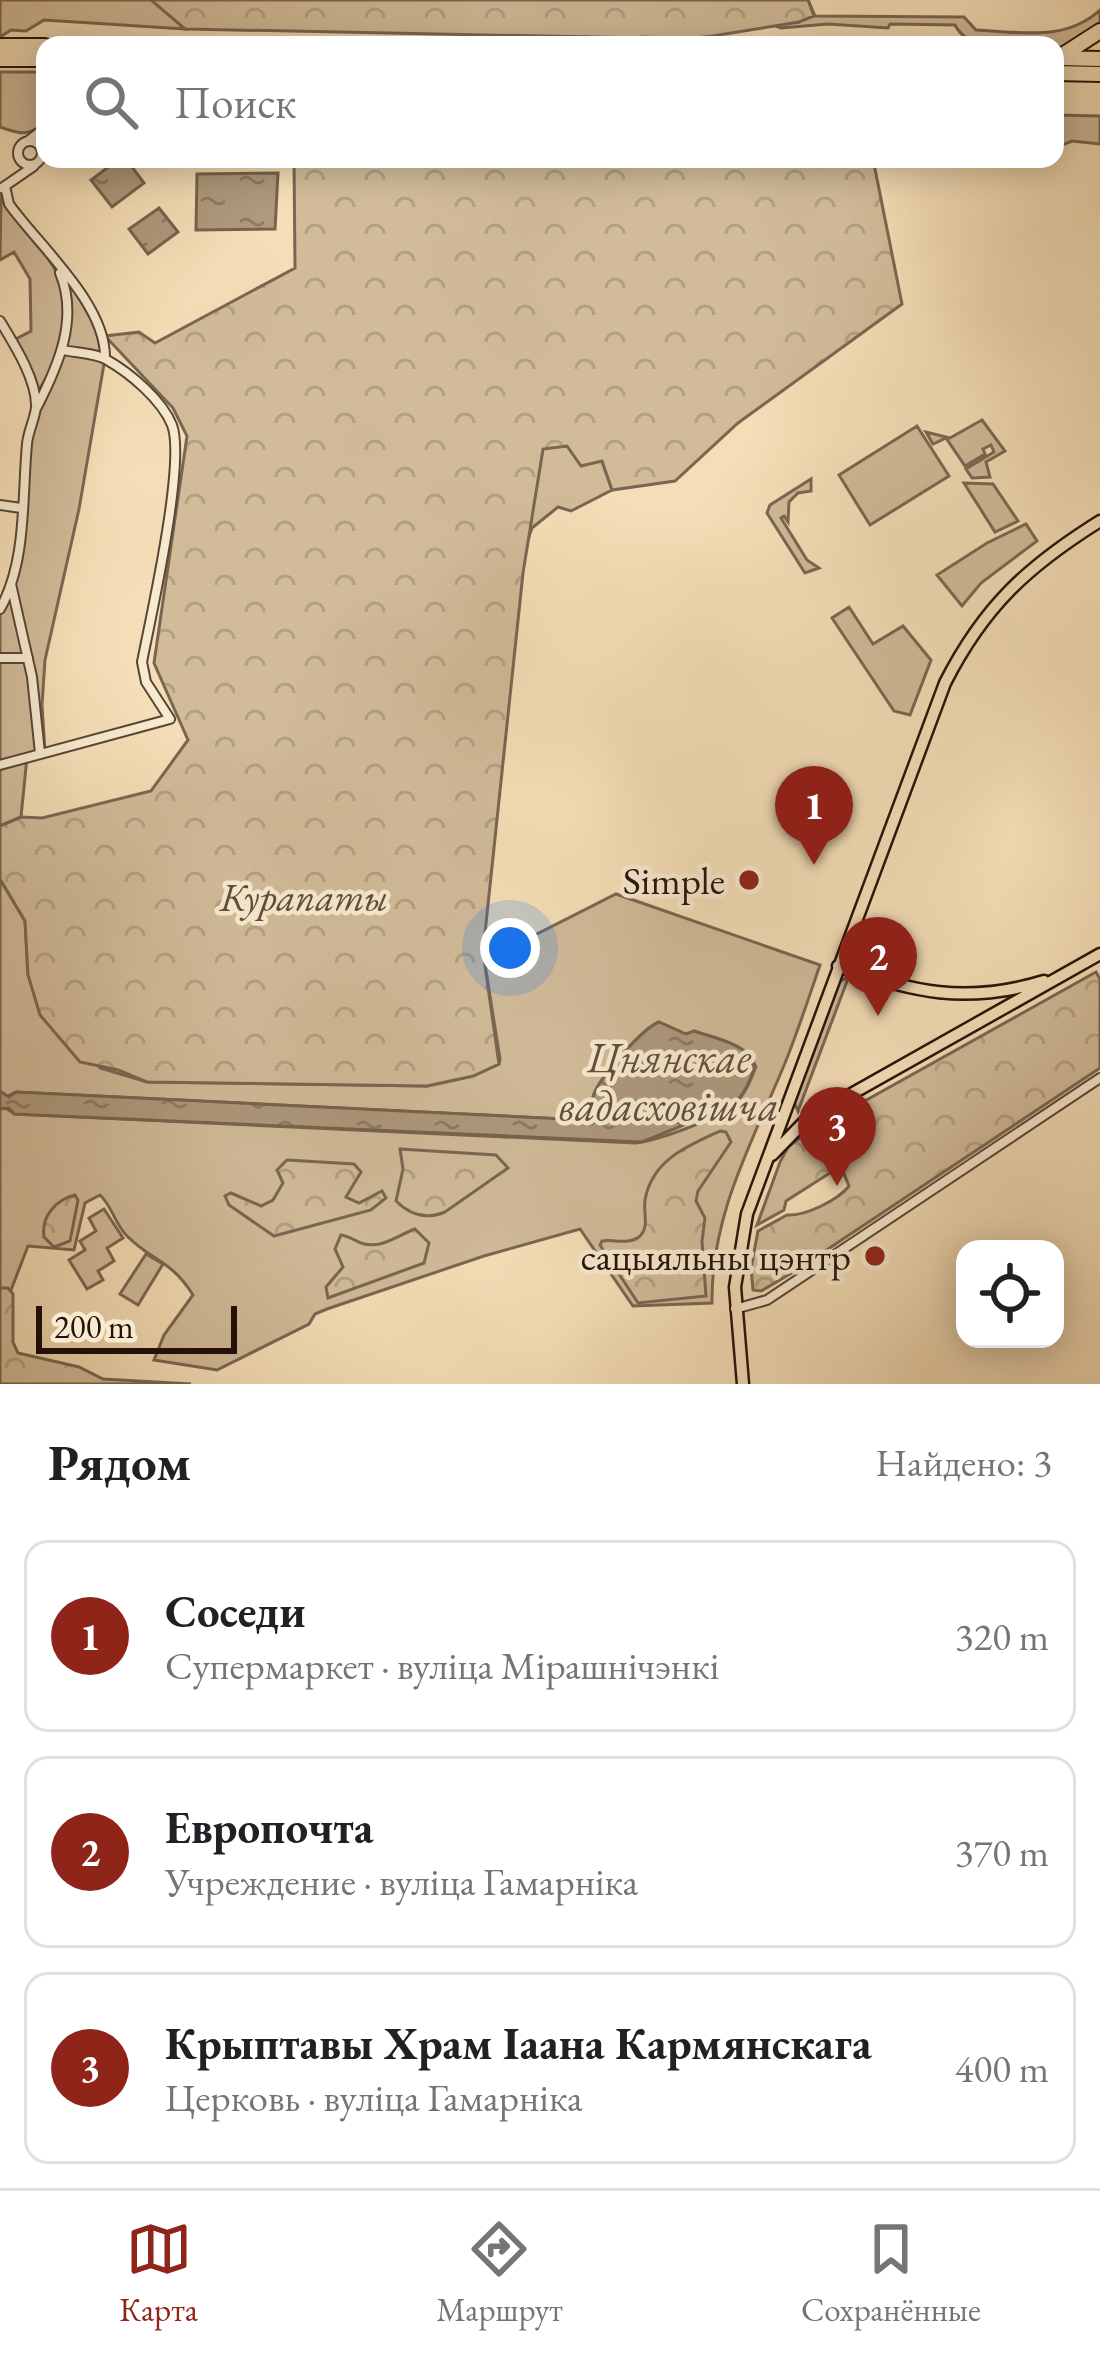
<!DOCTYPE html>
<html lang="ru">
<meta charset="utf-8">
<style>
:root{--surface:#fff;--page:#f6f6f6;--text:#202124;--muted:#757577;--line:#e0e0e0;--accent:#8f2418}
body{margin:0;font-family:"EB Garamond",serif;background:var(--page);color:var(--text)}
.controls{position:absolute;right:36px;bottom:36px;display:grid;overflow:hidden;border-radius:24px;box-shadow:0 6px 30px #0003}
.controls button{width:108px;height:108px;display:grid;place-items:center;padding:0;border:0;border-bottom:3px solid var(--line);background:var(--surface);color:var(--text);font:60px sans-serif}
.scale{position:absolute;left:36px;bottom:30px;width:201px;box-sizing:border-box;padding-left:12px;border:6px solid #241209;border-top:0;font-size:33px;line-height:42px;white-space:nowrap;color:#241209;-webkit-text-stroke:9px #f8ead0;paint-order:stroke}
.you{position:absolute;left:510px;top:948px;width:42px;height:42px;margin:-30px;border:9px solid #fff;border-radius:50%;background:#1a73e8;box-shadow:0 0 0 18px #1a73e833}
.badge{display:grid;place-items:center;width:78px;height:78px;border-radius:50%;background:var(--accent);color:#fff;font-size:39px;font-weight:700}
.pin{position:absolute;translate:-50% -99px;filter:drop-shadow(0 3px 6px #0008)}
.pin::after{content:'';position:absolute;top:63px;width:42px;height:36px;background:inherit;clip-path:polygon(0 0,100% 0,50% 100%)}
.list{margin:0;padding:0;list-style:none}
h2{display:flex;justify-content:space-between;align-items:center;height:156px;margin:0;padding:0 48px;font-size:51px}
h2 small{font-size:39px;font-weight:400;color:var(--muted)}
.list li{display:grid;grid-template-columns:78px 1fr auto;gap:36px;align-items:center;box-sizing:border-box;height:192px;margin:0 24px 24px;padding:0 24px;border:3px solid var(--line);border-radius:24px}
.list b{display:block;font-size:45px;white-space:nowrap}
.list p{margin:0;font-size:39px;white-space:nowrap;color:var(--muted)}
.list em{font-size:39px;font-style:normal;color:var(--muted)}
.icon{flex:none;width:66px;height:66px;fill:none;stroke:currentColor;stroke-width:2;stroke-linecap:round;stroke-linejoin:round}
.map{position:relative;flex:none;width:1100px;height:1384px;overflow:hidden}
.search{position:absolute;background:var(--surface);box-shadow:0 6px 30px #0003;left:36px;right:36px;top:36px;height:132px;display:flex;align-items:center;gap:30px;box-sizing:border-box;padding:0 42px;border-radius:24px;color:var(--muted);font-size:45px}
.sheet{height:804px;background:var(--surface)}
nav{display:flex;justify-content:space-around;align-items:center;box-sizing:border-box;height:168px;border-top:3px solid var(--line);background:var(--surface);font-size:33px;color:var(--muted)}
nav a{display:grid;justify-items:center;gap:6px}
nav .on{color:var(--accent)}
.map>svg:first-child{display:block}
</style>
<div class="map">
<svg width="1100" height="1384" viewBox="0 0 1100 1384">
<defs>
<pattern id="forest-crowns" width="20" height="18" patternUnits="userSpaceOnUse" patternTransform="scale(3)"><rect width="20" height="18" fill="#d1bb99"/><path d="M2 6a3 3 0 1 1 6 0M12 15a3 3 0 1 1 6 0" fill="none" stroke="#b3a082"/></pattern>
<pattern id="water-ripples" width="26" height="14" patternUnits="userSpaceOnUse" patternTransform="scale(3)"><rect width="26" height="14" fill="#ae997c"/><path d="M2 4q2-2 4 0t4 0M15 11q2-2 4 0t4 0" fill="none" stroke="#8d7b64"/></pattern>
</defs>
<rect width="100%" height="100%" fill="#f5deb7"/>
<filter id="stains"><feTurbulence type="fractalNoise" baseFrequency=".00167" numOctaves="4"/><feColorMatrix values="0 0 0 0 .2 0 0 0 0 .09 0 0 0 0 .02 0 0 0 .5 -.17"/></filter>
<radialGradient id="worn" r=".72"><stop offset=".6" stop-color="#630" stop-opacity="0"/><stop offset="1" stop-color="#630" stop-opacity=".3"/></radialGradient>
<path fill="#d1bb99" stroke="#7a6651" stroke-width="3" d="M0,0H155L185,29L44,20L26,31L11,30L0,37Z
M808,0L815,16L964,17L976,30C1021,32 1065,42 1100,10V28L1064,47H1055C1025,41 973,59 955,25L890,24L888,28L828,24L781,28L771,24L799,22L810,9Z
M0,72H45V123C26,137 21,134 0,127Z
M1055,115L1100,116V144L1072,141L1055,148Z
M1,198C15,222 38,242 53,266C75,302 61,359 38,391L16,339L31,331L30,279L14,252L0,260Z
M58,269L93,315L105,358L79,509L45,660L42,705L45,752L27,757L21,817L0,826V609L17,547L27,440L62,351L67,308Z
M982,420L1005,451L986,462L990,477L972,478L966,469L994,452L991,445L983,449L985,454L965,466L946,438L933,444L926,432L950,438Z
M917,426L949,476L870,525L839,475Z
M567,446L602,461L612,490L571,511L558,507L532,528L527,542L543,448Z
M811,479V491L798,493L789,502L788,522L784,516L781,518L807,560L819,568L805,573L767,513L770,505Z
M964,483L993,484L1018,521L995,532Z
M1026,524L1037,541L981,583L962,606L937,575L987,543Z
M849,607L873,644L903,626L931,660L910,715L894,711L832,618Z
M0,879L25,921L28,975L100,1068L147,1082L427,1086L473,1076L499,1064L500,1059L483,952L515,945L616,894L820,965C809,997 798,1031 785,1063C752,1143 711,1214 712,1303L633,1306L580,1229L484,1256L327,1309L315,1314L309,1324L217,1370L154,1360L164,1335L193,1295C170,1259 153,1262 127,1236C115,1224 112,1206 100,1195L85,1203L74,1250L28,1246L11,1290L0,1288V1109L4,1107L15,1114L635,1143C659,1140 719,1119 736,1102C746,1094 751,1078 756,1067C747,1043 716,1039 694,1031L687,1035L659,1022C642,1029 601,1076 594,1094C590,1106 592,1112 584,1120L16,1092L6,1097L0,1091Z
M849,976L798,1111L794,1102L839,982Z
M104,1209L123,1238L107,1248L114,1261L98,1271L103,1280L87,1289L69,1260L85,1250L80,1241L96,1231L89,1218Z
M146,1254L163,1264L138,1305L120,1294Z"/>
<path fill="url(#forest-crowns)" stroke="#7a6651" stroke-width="3" d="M151,0H808L814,16L799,22L694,39L185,29Z
M294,159H873L902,304L738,423L675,481L612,490L602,461L581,466L567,446L543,449L523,573L483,952L499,1064L473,1076L427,1086L147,1082L118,1070L80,1062L40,1015L28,975L25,921L0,879V826L21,817L42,818L151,791L188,740L154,663L187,436L173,408L105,336L139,332L155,343L295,268Z
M1096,972L1100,979V1068L795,1271L761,1291L753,1290L751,1268L758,1231L787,1215C805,1216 837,1201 849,1186L844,1174L833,1171L786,1201L784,1210L757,1225L780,1162L788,1147L802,1136Z
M720,1131L726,1132L731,1142L698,1191L696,1201L705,1218L702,1241L706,1296L638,1303L600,1245L602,1241C614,1239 628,1245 639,1237C650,1227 643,1213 645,1200C652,1160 687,1146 720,1131Z
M400,1149L496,1155L508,1168L445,1212C426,1220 410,1215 396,1201L403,1169Z
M287,1160L354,1164L361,1172L346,1197L359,1203L382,1191L386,1198L371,1210L274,1236L229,1205L225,1196L231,1193L261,1206L273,1200L283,1183L277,1170Z
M75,1195L78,1200L70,1241L54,1247L44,1237C41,1217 55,1200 75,1195Z
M415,1229L429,1243L424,1263L328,1298L326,1287L343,1267L335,1249L341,1235C348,1236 354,1240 361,1243C381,1250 398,1235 415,1229Z
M8,1288L13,1294V1342L18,1353L79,1367L103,1379L191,1384H0V1288Z"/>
<path fill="url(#water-ripples)" stroke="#77634e" stroke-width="3" d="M119,159H126L144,183L112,207L91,180Z
M278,173L275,229L196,230L197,174Z
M159,208L178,232L148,254L129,229Z
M659,1022L686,1034L694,1031C720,1040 767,1047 749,1082C744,1092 740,1099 731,1106L642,1142L14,1114L9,1108L0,1109V1091L9,1097L16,1092L584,1120C593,1112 590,1106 594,1094C600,1077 643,1028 659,1022Z"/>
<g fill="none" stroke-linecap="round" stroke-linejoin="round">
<defs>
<path id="minor" d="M18 153a12 12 0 1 1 24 0a12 12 0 1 1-24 0Z
M28,141L45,128
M5,186L9,204C40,247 106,304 105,358
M2,188L34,166
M0,321C14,344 37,380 36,407C35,419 28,431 27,444C22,496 27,562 0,609
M37,407C58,366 79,319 60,273
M0,505L21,508
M11,584L32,677L40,753
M0,658H28
M0,765L170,719L146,682L142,662C151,616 186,462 172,425C162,400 130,373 107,360C96,353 76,353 63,350
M735,1309L767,1300L1100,1078"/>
<path id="major" d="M838,966C912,992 966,1005 1044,981
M772,1155L807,1119L1100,954
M743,1384L735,1287L747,1214L945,683C984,606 1028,566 1100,521"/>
<path id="highway" d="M0,46H45
M1058,58L1100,31
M1060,58L1100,59
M0,59H45
M1055,73L1100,74"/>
</defs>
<use href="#minor" stroke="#584534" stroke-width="12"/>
<use href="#major" stroke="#241209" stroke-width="15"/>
<use href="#highway" stroke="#241209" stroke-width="18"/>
<use href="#minor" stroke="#f8ead0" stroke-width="8"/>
<use href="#major" stroke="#f5deb7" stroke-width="10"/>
<use href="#highway" stroke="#f5deb7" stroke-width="14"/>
</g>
<g fill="#8f2418" stroke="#f8ead0" stroke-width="4.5">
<circle cx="749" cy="880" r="12"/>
<circle cx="875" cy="1256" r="12"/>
</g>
<g text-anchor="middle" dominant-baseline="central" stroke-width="9" stroke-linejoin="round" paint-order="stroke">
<g font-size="39" fill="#241209" stroke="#f8ead0" text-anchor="end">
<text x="725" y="880">Simple</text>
<text x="851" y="1256">сацыяльны цэнтр</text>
</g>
<g font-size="39" font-style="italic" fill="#614d3b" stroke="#f8ead0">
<text x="304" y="896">Курапаты</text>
</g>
<g font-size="42" font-style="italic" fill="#624f3d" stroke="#f8ead0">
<text x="669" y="1057">Цнянскае<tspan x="669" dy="48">вадасховішча</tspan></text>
</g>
</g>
<rect width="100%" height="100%" filter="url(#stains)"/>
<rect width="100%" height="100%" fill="url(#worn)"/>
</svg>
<div class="controls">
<button><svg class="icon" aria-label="locate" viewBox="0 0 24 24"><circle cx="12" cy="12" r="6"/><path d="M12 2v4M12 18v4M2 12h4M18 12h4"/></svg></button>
</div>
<div class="scale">200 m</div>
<div class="you"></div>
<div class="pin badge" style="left:814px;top:865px">1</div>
<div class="pin badge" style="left:878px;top:1016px">2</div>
<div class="pin badge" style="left:837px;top:1186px">3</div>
<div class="search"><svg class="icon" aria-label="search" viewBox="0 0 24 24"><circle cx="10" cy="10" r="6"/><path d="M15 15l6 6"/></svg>Поиск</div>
</div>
<section class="sheet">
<h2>Рядом<small>Найдено: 3</small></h2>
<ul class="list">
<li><span class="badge">1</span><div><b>Соседи</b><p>Супермаркет · вуліца Мірашнічэнкі</p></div><em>320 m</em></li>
<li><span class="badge">2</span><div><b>Европочта</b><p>Учреждение · вуліца Гамарніка</p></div><em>370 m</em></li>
<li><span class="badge">3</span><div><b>Крыптавы Храм Іаана Кармянскага</b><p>Церковь · вуліца Гамарніка</p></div><em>400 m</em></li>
</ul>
</section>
<nav>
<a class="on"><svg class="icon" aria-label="map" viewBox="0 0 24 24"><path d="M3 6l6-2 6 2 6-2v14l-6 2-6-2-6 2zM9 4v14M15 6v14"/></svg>Карта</a>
<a><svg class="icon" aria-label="directions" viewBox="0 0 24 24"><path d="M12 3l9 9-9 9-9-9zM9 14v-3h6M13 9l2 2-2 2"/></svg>Маршрут</a>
<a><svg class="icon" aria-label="saved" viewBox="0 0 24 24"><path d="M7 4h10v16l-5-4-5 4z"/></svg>Сохранённые</a>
</nav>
